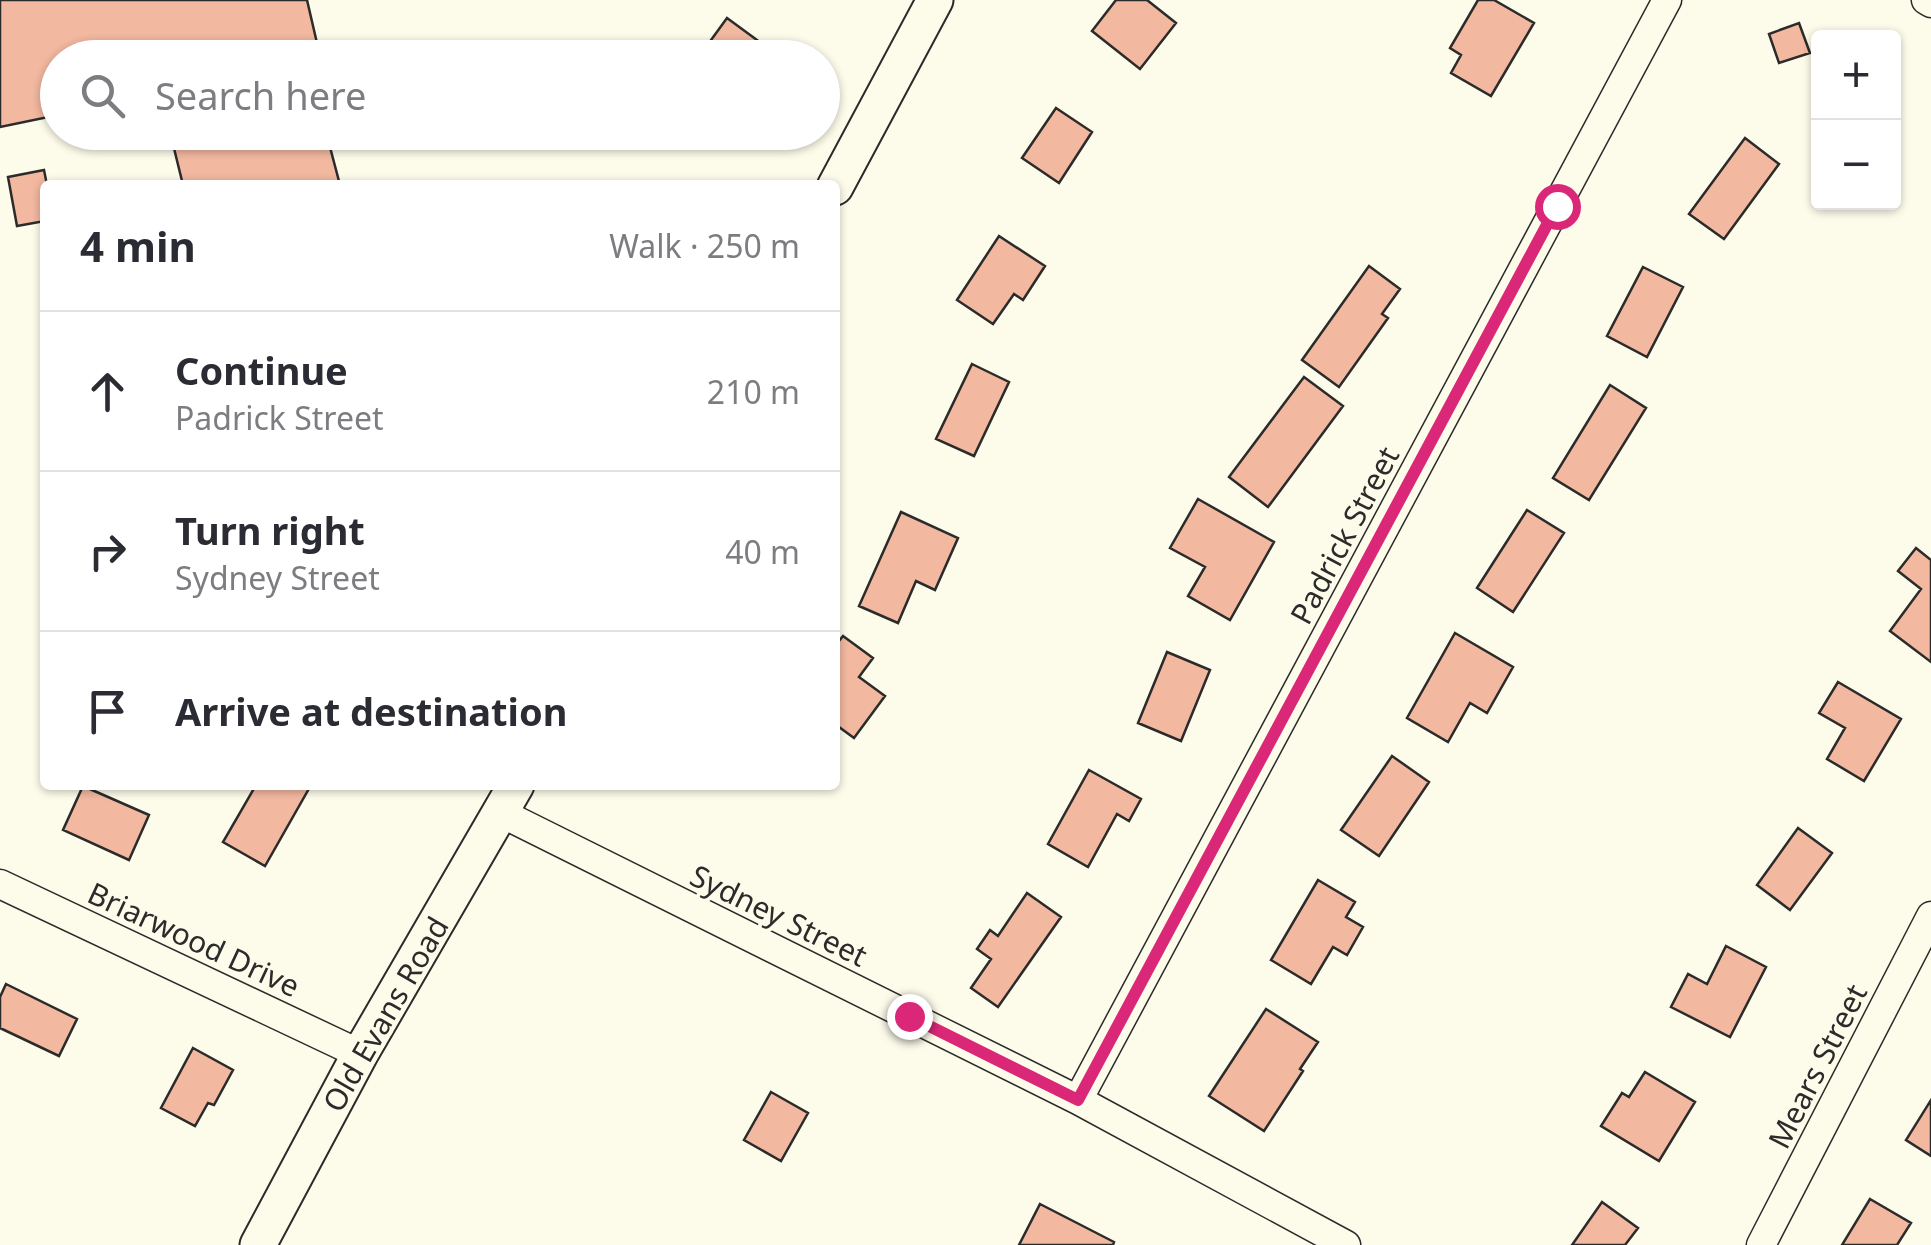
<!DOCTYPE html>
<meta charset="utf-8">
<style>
:root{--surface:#fff;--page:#f2f2f3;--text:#2b2b33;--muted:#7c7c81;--line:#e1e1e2}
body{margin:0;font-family:"Noto Sans",sans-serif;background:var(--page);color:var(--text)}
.controls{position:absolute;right:30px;top:30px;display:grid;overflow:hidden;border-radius:10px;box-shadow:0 2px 8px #0004}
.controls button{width:90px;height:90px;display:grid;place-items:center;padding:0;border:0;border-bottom:2px solid var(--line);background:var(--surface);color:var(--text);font:50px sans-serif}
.stop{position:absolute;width:30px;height:30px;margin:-22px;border:8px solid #db2777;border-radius:50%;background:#fff}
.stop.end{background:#db2777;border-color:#fff;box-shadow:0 2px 10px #0008}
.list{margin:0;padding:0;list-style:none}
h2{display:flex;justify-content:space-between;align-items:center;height:130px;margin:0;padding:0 40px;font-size:42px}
h2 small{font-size:32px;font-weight:400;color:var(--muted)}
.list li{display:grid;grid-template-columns:65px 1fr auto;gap:30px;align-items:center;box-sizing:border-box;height:160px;padding:0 40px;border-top:2px solid var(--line)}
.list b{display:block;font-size:38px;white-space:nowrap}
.list p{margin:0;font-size:32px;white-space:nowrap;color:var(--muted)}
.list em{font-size:32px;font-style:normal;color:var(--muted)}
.icon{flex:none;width:55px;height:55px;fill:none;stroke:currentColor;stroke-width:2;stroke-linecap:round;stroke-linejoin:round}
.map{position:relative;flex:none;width:1931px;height:1245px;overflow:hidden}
.search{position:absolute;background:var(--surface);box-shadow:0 2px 8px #0004;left:40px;top:40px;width:800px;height:110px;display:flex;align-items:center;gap:25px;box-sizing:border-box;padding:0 35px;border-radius:55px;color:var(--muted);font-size:38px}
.panel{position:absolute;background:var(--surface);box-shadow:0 2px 8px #0004;left:40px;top:180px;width:800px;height:610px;border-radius:10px}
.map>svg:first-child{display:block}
</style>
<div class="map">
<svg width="1931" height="1245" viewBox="0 0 1931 1245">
<rect width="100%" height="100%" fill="#fdfbea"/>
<path fill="#f2b8a0" stroke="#2b2b2b" stroke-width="2.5" d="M0,0H307L320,56L58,58V115L0,127Z
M1116,0H1147L1176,23L1140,69L1092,31Z
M1478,0H1494L1534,23L1491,96L1451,73L1461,55L1450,48Z
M727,18L757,40L744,58H698Z
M1799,23L1810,53L1779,63L1769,34Z
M1056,108L1092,132L1059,183L1022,158Z
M170,132H326L340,185H183Z
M1745,138L1779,164L1724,239L1689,214Z
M44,170L47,185L45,221L17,226L8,177Z
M999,236L1045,266L1023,300L1014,294L993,324L957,300Z
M1369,266L1400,289L1382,314L1388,318L1339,387L1302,360Z
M1643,267L1683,287L1647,357L1607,336Z
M972,364L1009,382L974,456L936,439Z
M1304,377L1343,406L1268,507L1229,477Z
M1610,385L1646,408L1589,500L1553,478Z
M1198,499L1274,542L1230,620L1188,596L1205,567L1170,548Z
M1527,510L1564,533L1513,612L1477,588Z
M901,512L958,538L935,590L916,581L898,623L859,606Z
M1916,548L1931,560V662L1890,631L1921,589L1898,571Z
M1455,633L1513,667L1487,713L1470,703L1448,742L1407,718Z
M843,636L873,658L859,677L885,696L854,738L835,724V646Z
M1167,652L1210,670L1181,741L1138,723Z
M1838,682L1901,719L1864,781L1827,759L1845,728L1819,713Z
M1392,756L1429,782L1379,856L1341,830Z
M1089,770L1141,799L1129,821L1117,814L1088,867L1048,844Z
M256,785H311L265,866L223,842Z
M83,786L149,815L129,860L63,830Z
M1798,828L1832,853L1790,910L1757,885Z
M1318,880L1355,902L1346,917L1363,927L1347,955L1333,947L1311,984L1271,960Z
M1027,893L1061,917L998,1007L971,988L991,959L977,949L990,930L998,936Z
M1726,946L1766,967L1730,1037L1671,1007L1688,974L1707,984Z
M6,984L77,1019L59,1056L0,1028V997Z
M1266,1009L1318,1042L1300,1069L1303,1071L1264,1131L1209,1096Z
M193,1048L233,1070L214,1105L208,1103L195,1126L161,1108Z
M1645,1072L1695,1102L1659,1161L1601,1126L1622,1093L1629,1097Z
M771,1092L808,1113L781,1161L744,1140Z
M1931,1100V1156L1906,1140Z
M1870,1199L1911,1223L1897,1245H1842Z
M1602,1202L1638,1228L1625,1245H1572Z
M1040,1204L1114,1242L1113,1245H1019Z"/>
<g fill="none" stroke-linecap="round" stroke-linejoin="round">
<defs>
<path id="minor" d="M1926,0L1931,3
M501,813L1078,1100L1346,1245
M0,884L360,1054
M1078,1100L1667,0
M1761,1245L1931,916"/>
<path id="tertiary" d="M835,187L935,0
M258,1245L360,1054L516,785"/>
</defs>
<use href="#minor" stroke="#2b2b2b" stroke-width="31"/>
<use href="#tertiary" stroke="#2b2b2b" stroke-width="39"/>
<use href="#minor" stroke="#fdfbea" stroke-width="28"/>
<use href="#tertiary" stroke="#fdfbea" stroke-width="35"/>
</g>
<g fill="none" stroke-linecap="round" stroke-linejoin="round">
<path stroke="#db2777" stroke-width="12" d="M909,1016L1078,1100L1557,206"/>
</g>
<g text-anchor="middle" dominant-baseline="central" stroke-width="8" stroke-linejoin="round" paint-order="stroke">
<g font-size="30" fill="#2b2b2b" stroke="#fdfbea">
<text transform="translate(1344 535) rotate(-62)">Padrick Street</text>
<text transform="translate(779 915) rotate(26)">Sydney Street</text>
<text transform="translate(194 939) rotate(25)">Briarwood Drive</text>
<text transform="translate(385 1014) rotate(-60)">Old Evans Road</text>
<text transform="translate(1817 1066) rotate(-63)">Mears Street</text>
</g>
</g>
</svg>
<div class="controls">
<button>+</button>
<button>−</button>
</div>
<div class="stop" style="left:1557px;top:206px"></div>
<div class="stop end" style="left:909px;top:1016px"></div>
<div class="search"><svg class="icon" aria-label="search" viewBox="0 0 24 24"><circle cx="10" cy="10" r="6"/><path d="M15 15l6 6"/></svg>Search here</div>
<section class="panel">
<h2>4 min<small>Walk · 250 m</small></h2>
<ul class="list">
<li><svg class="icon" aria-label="ahead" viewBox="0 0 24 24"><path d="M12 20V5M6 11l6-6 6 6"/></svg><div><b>Continue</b><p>Padrick Street</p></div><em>210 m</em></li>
<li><svg class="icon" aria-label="right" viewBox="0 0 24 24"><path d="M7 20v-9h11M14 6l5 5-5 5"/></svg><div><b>Turn right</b><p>Sydney Street</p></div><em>40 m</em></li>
<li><svg class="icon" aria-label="arrive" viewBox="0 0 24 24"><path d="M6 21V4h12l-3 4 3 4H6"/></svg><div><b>Arrive at destination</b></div></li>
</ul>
</section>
</div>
